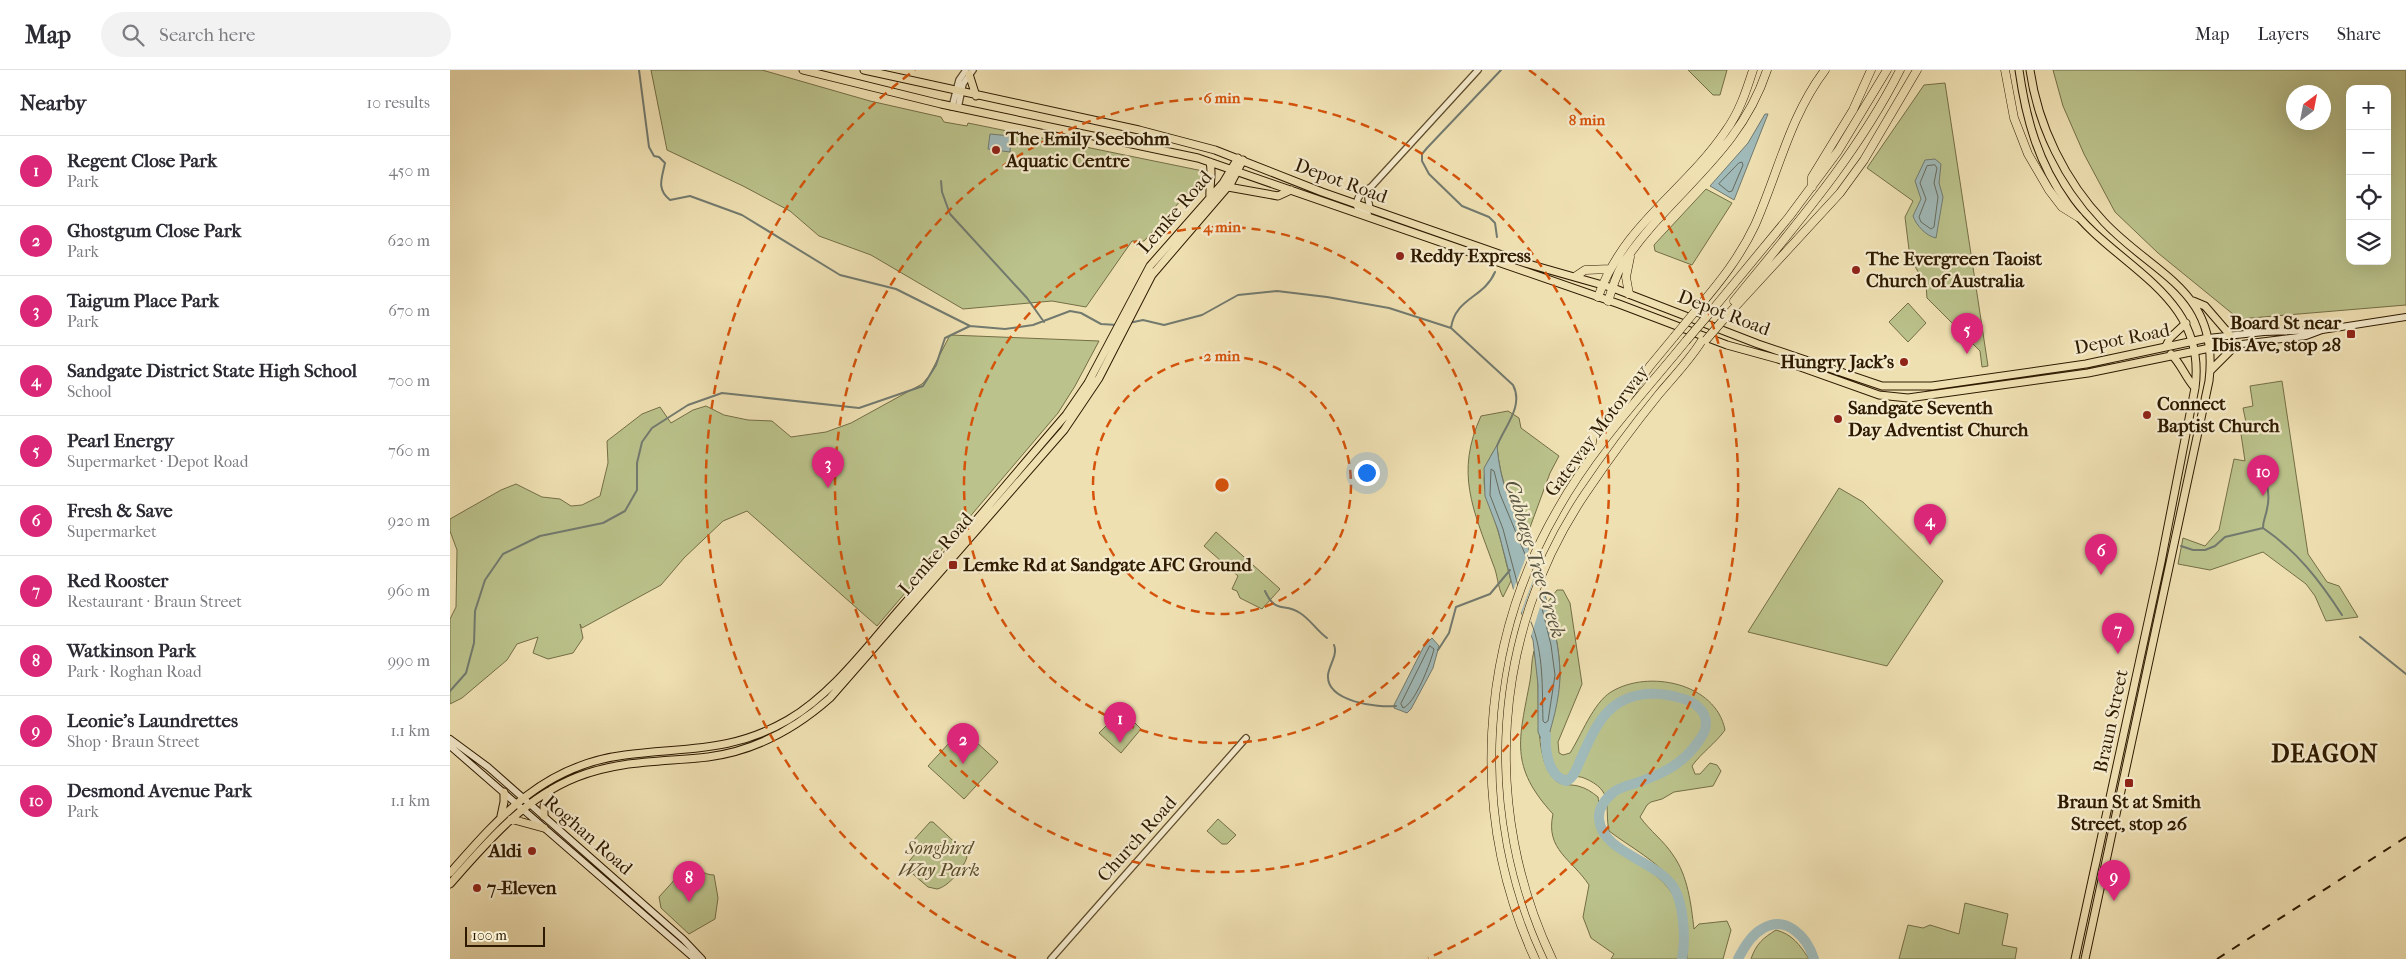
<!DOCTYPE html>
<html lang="en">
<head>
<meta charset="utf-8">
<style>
  body { margin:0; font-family:"IM FELL French Canon",serif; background:#f2f2f3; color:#2b2b33 }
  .controls { position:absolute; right:15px; top:15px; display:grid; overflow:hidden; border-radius:10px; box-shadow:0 5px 20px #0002 }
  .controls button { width:45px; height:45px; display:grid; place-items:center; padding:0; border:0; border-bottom:1px solid #e1e1e2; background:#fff; color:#2b2b33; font:25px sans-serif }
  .compass { position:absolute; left:1836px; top:15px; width:45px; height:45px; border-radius:50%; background:#fff; box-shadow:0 5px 20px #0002; rotate:32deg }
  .scale { position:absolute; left:15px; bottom:12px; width:80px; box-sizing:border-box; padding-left:5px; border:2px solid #2e1a00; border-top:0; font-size:14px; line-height:18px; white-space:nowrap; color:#2e1a00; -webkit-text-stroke:4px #f5ebcd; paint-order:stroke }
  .you { position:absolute; left:916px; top:402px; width:18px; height:18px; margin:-12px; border:4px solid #fff; border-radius:50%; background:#1a73e8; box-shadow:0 0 0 8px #1a73e833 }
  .badge { display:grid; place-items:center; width:32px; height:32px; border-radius:50%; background:#db2777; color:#fff; font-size:16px; font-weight:700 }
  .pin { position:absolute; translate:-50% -41px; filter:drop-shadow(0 1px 2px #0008) }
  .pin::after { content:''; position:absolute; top:26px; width:18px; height:15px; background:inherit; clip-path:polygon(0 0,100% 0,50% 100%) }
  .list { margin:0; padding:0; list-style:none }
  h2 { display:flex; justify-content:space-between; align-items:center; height:65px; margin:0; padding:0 20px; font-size:21px }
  h2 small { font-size:16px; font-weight:400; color:#7c7c81 }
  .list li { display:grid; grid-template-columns:32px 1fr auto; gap:15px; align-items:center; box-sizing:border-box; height:70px; padding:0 20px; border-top:1px solid #e1e1e2 }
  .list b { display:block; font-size:19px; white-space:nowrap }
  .list p { margin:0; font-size:16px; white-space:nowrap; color:#7c7c81 }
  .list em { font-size:16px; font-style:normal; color:#7c7c81 }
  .icon { flex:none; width:28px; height:28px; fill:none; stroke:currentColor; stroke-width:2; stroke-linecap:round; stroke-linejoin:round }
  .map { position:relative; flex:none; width:1956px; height:889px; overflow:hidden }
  header { display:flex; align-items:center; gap:30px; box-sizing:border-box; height:70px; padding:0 25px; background:#fff; border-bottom:1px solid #e1e1e2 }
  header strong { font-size:24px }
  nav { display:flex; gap:28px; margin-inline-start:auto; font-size:18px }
  .search { width:350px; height:45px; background:#f2f2f3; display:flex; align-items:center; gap:12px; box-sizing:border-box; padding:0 18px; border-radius:28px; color:#7c7c81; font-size:19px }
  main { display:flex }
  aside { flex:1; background:#fff }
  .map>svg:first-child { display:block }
  .green { fill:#bbc28b; stroke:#746e46; fill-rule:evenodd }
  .water { fill:#a0bab9; stroke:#727a6f }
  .pier { fill:#efe0b2 }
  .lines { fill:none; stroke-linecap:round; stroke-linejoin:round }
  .shore { stroke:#676a5c; stroke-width:1 }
  .stream { stroke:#727a6f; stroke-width:2 }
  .river { stroke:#a0bab9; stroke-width:10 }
  .tertiary-casing { stroke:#5e4c2c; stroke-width:8 }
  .secondary-casing { stroke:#2e1a00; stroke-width:8 }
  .primary-casing { stroke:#2e1a00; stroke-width:9 }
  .trunk-casing { stroke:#2e1a00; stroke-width:9 }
  .motorway-casing { stroke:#2e1a00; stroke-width:9 }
  .tertiary { stroke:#f5ebcd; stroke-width:5.5 }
  .secondary { stroke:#f5ebcd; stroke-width:6 }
  .primary { stroke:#efe0b2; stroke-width:7 }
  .trunk { stroke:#efe0b2; stroke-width:7 }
  .motorway { stroke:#efe0b2; stroke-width:8 }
  .rail { stroke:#2e1a00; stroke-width:2; stroke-dasharray:9 9; stroke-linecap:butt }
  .motorway-bridge-casing { stroke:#2e1a00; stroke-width:9; stroke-linecap:butt }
  .motorway-bridge { stroke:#efe0b2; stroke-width:8 }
  .ring { fill:none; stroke:#d5530b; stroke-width:2.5; stroke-dasharray:9 6 }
  .poi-dot { fill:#8f2418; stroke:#f5ebcd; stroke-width:2 }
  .labels { text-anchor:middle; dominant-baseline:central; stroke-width:4.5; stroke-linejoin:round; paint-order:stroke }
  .poi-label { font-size:19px; font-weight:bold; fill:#2e1a00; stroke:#f5ebcd; text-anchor:start }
  .street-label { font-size:19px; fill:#2e1a00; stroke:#f5ebcd }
  .park-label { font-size:19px; font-style:italic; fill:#584c2a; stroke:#f5ebcd }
  .water-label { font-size:20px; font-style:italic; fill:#565241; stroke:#f5ebcd }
  .district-label { font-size:24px; font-weight:bold; letter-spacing:1px; fill:#2e1a00; stroke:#f5ebcd }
  .centre { fill:#d5530b; stroke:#f5ebcd; stroke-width:2.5 }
  .ring-label { font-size:15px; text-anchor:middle; font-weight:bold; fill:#d5530b; stroke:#f5ebcd; stroke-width:4.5; stroke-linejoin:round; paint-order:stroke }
</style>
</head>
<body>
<header>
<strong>Map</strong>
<div class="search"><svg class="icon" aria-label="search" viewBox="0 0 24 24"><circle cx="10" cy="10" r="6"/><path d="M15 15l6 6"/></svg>Search here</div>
<nav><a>Map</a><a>Layers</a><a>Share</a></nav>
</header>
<main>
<aside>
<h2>Nearby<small>10 results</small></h2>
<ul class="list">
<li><span class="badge">1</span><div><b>Regent Close Park</b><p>Park</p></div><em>450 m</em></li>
<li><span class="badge">2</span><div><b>Ghostgum Close Park</b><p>Park</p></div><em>620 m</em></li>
<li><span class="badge">3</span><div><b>Taigum Place Park</b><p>Park</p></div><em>670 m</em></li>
<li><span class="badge">4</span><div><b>Sandgate District State High School</b><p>School</p></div><em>700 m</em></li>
<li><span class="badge">5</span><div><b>Pearl Energy</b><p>Supermarket · Depot Road</p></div><em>760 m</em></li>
<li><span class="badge">6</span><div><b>Fresh &amp; Save</b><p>Supermarket</p></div><em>920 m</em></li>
<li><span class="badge">7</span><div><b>Red Rooster</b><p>Restaurant · Braun Street</p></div><em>960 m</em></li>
<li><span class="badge">8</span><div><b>Watkinson Park</b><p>Park · Roghan Road</p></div><em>990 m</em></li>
<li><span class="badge">9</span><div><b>Leonie's Laundrettes</b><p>Shop · Braun Street</p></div><em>1.1 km</em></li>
<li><span class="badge">10</span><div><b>Desmond Avenue Park</b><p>Park</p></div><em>1.1 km</em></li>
</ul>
</aside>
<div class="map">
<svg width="1956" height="889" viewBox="0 0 1956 889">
  <rect width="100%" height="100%" fill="#efe0b2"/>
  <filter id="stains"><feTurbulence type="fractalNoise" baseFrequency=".004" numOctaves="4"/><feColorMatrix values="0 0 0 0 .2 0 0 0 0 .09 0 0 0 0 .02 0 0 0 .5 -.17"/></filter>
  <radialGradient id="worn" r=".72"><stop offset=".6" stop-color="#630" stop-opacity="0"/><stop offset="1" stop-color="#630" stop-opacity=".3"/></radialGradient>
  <!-- green -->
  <path class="green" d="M201,0H312L420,31L491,47L494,52L517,56L518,53L753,101L755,104L694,171H682L636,237L602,231L513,239L421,185L369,166L340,141L293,116L217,80Z
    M1238,0H1277L1270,25H1263Z
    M1603,0H1956V235L1789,249L1708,183L1665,142L1634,84L1613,36ZM1900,19H1937V191H1900ZM1874,22V52H1844V22Z
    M1495,13L1538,296L1532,297L1530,281L1477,228L1476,215L1460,188L1455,147L1463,131L1417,98L1474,15Z
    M1256,119L1282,133L1242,195L1205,181L1204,175Z
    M1458,233L1476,253L1458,272L1439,252Z
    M500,265L649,271L625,316L608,343L427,556L297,441L273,451L234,488L211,515L132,558L130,554L133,568L123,583L98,589L83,583L88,567L67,574L57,590L12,628L0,634V549L6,537L7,480L0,461V449L51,420L66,414L92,427L110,429L121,436L132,435L150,426L158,393L157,371L192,344L210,337L221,353L243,340L256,336L274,345L298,350L322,351L341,367L376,362L401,353L472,314L479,306Z
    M1832,311L1858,484L1877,512L1889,516L1908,547L1876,551L1865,526L1856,514L1813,482L1760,500L1728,494L1733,468L1755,476L1769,460L1784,389L1795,391L1791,364L1798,362L1793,338L1803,336L1800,316Z
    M1058,341L1069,348L1071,358L1109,386L1100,403L1075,471C1063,436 1050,414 1047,376C1023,410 1038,426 1048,461C1053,477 1056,494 1061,511L1053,527C1047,516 1048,505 1043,494C1023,439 1005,403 1031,346Z
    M1389,418L1413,432L1493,511L1437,596L1298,562Z
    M766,462L830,519L812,539L790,528L787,521L782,519L788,506L754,476Z
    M1107,520H1113L1120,533L1132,614L1108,672L1109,683L1113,685L1120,683C1131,666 1143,633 1161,622C1198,599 1266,613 1275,660C1265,674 1252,682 1242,696L1245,704H1250L1260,693L1267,695L1271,701L1263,716L1224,722L1212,729L1201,732L1197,735L1190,747C1200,761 1214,771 1223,785C1238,806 1241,834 1244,859L1249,854L1277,851L1281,860L1273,889H1237C1237,866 1240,833 1225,814C1209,792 1180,777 1159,761C1154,736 1165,721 1134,708C1127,705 1118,708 1111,705C1085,676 1109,639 1110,605C1110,582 1104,555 1097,533Z
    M1084,581C1086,592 1088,604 1088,615C1089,640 1085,693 1106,711C1113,716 1120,714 1128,716C1136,718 1142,722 1148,727C1151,740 1141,750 1150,764C1157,775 1170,781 1180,788C1228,817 1232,830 1231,886L1229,889H1161L1164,884L1141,868L1133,847L1139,815C1122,789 1095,780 1103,744C1059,696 1069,670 1080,611C1082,601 1081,591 1084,581Z
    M671,646H678L691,659L671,683L649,663L664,648Z
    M512,659L548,692L514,729L478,696Z
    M768,749L786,765L777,774H772L757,761Z
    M480,752H483L512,779L517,787C514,798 498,817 487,819L478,817L457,799L456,795L469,779L462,772Z
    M237,796C247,797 253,805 264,805L268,828L265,849L239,864L211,838L209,827Z
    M1515,833L1558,844L1552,875L1567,878L1565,889H1449L1458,855L1473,858L1480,855L1509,864Z
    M1326,860C1342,864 1350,875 1359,889H1301C1306,874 1313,868 1326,860Z"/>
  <!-- water -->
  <path class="water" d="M1315,44H1318L1284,130L1260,116L1298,73Z
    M540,64L561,66L560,82L538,79Z
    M1485,89L1491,94L1489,113L1493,127L1486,168C1476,166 1466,155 1463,146L1471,129L1465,111L1475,90Z
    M1047,375C1050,412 1059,428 1072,462C1089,506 1109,555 1110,604C1110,629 1102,655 1095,678L1088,662V615L1083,570L1067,533L1048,460L1035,426L1034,398Z
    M982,568L989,576L983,598L961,639L957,643L944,638V635L974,576Z"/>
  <!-- pier -->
  <path class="pier" d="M1080,477L1088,497L1070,545L1062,523Z
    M1088,498L1095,521L1080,569L1071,547Z"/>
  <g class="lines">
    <!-- shore -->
    <path class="shore" d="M1289,93L1292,92L1293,95L1282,121L1279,122L1269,114Z
      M1485,95L1487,98L1484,113L1488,127L1484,157L1481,159L1471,152L1469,147L1476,129L1470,113L1477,96Z
      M1068,516L1053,459L1040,425L1041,399L1044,401L1050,424L1077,489
      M1081,552C1094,584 1092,618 1093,651L1095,653L1098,651L1105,605L1101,575L1089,526
      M980,576L984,579C981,592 965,634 953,638L951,634Z"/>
    <!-- stream -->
    <path class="stream" d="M189,0L199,77L204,86L209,87L215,93C212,108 206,119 220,130L240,126L292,145L390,205L446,219L520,256
      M491,111L492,122L500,144L577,228L594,252
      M1047,167L1045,153L1039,147L1012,136L979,104L972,91V84L977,78L1051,0
      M679,253L693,250L714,255L752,245L788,225L827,221L877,227L939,238L1001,258L1063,315C1074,336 1055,356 1047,376
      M1001,258C1005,228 1034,228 1045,202
      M1808,393C1816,405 1821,424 1817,439C1816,446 1813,450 1813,458C1847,481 1870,511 1892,545
      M1731,476L1743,480H1755L1765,476L1775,467L1813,458
      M815,521C826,545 834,532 850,543C860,549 867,561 877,568
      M1910,567L1956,604
      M884,575C888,585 879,595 878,605C876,632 928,638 946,636
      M988,580L999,563L1006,537L1040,524L1060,500
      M0,621L16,603L24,573L25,541L35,510L53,484L90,466L153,453L175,441L187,420V393L192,372L202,358L238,335L272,323L409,338L473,316L486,295L495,268L520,256L555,259L583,255L620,241L631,243L651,254L667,255"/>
    <!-- river -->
    <path class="river" d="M1096,665C1095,680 1098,707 1117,711C1124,707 1126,700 1129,693C1144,660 1155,628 1196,624C1209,623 1225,626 1237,630C1246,634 1255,641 1256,652C1256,661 1253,665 1248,672C1232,695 1212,704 1186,713C1180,715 1171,717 1165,721C1156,728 1148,737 1149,749C1152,782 1204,790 1222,815C1234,831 1236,870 1232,889
      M1288,889C1293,879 1301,865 1312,859C1336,844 1357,867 1364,889"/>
    <!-- tertiary casing -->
    <g class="tertiary-casing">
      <path id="tertiary" d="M502,37L509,10L516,0
        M508,38L513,14L523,0
        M920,139L918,128L921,117
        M918,144L907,137C905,127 913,121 921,117L1028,0
        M601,889L796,668"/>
    </g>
    <!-- secondary casing -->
    <g class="secondary-casing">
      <path id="secondary" d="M1758,268L1814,262L1869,260
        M1760,278L1856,266L1872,260L1956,247
        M0,669L38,697L233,869L252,889
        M0,676L245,889"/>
    </g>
    <!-- primary casing -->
    <g class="primary-casing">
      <path id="primary" d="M353,0L491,34L748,88L1169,234L1277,275L1328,289L1429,325L1458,328L1638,303L1760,278
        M414,0L689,60L765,80L872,122L1075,193L1163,218L1308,274L1432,316H1482L1636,294L1758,268
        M519,4L526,26
        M778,117L828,126L841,120
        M760,128C759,114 763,106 760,92
        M51,746L54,732V722
        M94,746V736L101,720
        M61,749L94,758
        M0,803C50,746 94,695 175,685C236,677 281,683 338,650C382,624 415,579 449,540C505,476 560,410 616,345L638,313L700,196L773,113L788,88
        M0,814C37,772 74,728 127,707C169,690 214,692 258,687C305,681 345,659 380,628L614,360L649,308L702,205L781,113L793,90"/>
    </g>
    <!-- trunk casing -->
    <g class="trunk-casing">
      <path id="trunk" d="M1569,0C1576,49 1588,93 1618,134C1665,198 1758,223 1745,318L1711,492L1625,889
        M1580,0C1588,56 1615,111 1654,152C1705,206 1770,220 1759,311L1635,889
        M1743,231L1755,236L1780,265
        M1716,276L1720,268L1736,253
        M1721,284C1732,295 1735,307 1745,318
        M1761,300L1787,274"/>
    </g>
    <!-- motorway casing -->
    <g class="motorway-casing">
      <path id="motorway" d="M1555,0L1564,48L1578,84L1599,120L1612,137L1628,147
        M1362,117V107L1403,40L1421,0
        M1126,206L1135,200L1160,199
        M1179,224L1176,207L1180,187
        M1148,227C1174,154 1234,122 1275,62C1289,43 1296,22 1303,0
        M1158,231C1163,218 1166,203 1174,192C1221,122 1289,85 1317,0
        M1284,231C1344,157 1407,85 1450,0
        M1247,239C1269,213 1290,187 1305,155C1328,103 1340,46 1375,0
        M1259,244L1339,147L1388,81L1437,0
        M1274,249L1390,123L1414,90L1467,0
        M1150,376L1152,364L1200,296L1224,267
        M1085,889C1019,746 1029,575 1108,439C1142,378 1192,325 1236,271
        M1102,889C1031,740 1042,562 1135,424C1158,390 1183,356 1209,324C1224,306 1242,288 1254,267"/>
    </g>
    <!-- tertiary -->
    <use href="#tertiary" class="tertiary"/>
    <!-- secondary -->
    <use href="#secondary" class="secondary"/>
    <!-- primary -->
    <use href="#primary" class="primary"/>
    <!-- trunk -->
    <use href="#trunk" class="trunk"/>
    <!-- motorway -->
    <use href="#motorway" class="motorway"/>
    <!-- rail -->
    <path class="rail" d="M1767,889L1956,767"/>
    <!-- motorway-bridge casing -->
    <g class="motorway-bridge-casing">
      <path id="motorway-bridge" d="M1224,267L1247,239
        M1256,270L1274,249
        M1236,271L1259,244"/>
    </g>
    <!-- motorway-bridge -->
    <use href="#motorway-bridge" class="motorway-bridge"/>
  </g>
  <!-- distance rings -->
  <g class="ring">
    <circle cx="772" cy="415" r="129"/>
    <circle cx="772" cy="415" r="258"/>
    <circle cx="772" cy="415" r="387"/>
    <path d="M566 888A516 516 0 0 1 465 0M1079 0A516 516 0 0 1 978 888"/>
  </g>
  <!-- markers -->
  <g class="poi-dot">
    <circle cx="546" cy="80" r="5"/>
    <circle cx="950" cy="186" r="5"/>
    <circle cx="1406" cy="200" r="5"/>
    <rect x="1896" y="259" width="10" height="10" rx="2.5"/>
    <circle cx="1454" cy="292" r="5"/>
    <circle cx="1697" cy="345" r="5"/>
    <circle cx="1388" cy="349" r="5"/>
    <rect x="498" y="490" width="10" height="10" rx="2.5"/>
    <rect x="1674" y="708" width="10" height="10" rx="2.5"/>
    <circle cx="82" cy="781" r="5"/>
    <circle cx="27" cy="818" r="5"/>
  </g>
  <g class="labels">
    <!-- poi labels -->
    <g class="poi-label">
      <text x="556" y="69">The Emily Seebohm<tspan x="556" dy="22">Aquatic Centre</tspan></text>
      <text x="960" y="186">Reddy Express</text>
      <text x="1416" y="189">The Evergreen Taoist<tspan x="1416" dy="22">Church of Australia</tspan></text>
      <text x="1891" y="253" text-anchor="end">Board St near<tspan x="1891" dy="22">Ibis Ave, stop 28</tspan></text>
      <text x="1444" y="292" text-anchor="end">Hungry Jack's</text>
      <text x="1707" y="334">Connect<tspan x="1707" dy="22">Baptist Church</tspan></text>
      <text x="1398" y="338">Sandgate Seventh<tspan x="1398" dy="22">Day Adventist Church</tspan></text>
      <text x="513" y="495">Lemke Rd at Sandgate AFC Ground</text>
      <text x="1679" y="732" text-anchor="middle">Braun St at Smith<tspan x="1679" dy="22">Street, stop 26</tspan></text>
      <text x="72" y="781" text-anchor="end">Aldi</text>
      <text x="37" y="818">7-Eleven</text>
    </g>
    <!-- street labels -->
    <g class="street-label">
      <text transform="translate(891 111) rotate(20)">Depot Road</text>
      <text transform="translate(725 142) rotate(-49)">Lemke Road</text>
      <text transform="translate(1274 243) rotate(21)">Depot Road</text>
      <text transform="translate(1672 269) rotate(-11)">Depot Road</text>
      <text transform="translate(1147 361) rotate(-53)">Gateway Motorway</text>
      <text transform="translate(486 484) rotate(-49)">Lemke Road</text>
      <text transform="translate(1661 651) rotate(-78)">Braun Street</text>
      <text transform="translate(138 765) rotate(41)">Roghan Road</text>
      <text transform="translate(687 769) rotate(-48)">Church Road</text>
    </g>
    <!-- park labels -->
    <g class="park-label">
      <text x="489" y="778">Songbird<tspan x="489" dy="22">Way Park</tspan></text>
    </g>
    <!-- water labels -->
    <g class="water-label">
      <text transform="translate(1085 489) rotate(73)">Cabbage Tree Creek</text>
    </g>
    <!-- district labels -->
    <g class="district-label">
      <text x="1875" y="684">DEAGON</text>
    </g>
  </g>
  <circle cx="772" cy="415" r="8" class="centre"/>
  <g class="ring-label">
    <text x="772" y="33">6 min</text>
    <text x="1137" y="55">8 min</text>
    <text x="772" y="162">4 min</text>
    <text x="772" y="291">2 min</text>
  </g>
  <rect width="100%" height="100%" filter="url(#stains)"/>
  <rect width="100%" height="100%" fill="url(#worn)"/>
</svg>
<div class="controls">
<button>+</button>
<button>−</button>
<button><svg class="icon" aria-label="locate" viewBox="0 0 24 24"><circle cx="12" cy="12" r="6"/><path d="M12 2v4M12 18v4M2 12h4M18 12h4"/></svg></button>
<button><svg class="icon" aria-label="layers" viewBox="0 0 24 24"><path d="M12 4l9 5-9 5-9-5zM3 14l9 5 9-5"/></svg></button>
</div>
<svg class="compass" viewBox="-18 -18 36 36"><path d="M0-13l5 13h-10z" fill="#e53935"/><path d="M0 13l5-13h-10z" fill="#7c7c81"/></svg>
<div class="scale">100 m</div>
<div class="you"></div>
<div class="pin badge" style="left:670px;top:673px">1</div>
<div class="pin badge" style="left:513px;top:694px">2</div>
<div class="pin badge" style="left:378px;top:418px">3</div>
<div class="pin badge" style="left:1480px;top:475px">4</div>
<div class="pin badge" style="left:1517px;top:284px">5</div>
<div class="pin badge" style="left:1651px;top:505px">6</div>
<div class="pin badge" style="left:1668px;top:584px">7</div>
<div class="pin badge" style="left:239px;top:832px">8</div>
<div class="pin badge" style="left:1664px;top:831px">9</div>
<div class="pin badge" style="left:1813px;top:426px">10</div>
</div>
</main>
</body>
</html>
